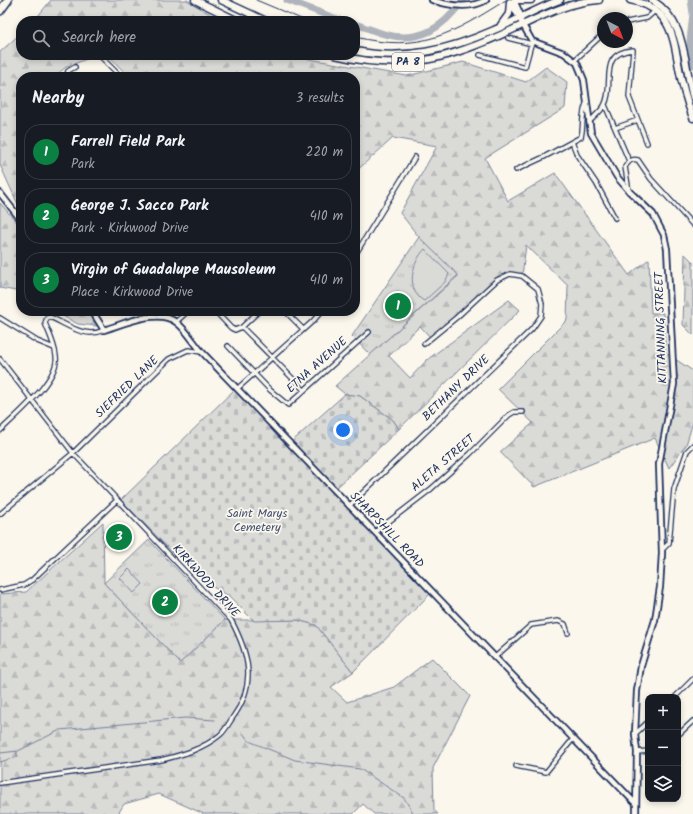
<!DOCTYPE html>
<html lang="en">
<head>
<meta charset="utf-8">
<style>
  body { margin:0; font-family:Kalam,sans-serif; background:#242831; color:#f1f3f6 }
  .controls { position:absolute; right:12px; bottom:12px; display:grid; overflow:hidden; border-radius:8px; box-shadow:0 2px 6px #0003 }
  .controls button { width:36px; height:36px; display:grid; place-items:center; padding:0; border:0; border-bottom:1px solid #363941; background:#171b24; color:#f1f3f6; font:20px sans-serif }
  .compass { position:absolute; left:597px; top:12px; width:36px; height:36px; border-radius:50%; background:#171b24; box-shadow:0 2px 6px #0003; rotate:138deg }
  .you { position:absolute; left:343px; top:430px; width:14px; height:14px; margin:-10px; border:3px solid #fff; border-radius:50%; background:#1a73e8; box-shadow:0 0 0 6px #1a73e833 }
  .badge { display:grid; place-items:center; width:26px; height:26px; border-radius:50%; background:#0b8043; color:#fff; font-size:13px; font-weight:700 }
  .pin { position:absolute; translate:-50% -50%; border:2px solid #fff; box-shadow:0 1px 4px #0006 }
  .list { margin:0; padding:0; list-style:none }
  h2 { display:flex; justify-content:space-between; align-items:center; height:52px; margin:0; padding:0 16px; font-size:17px }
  h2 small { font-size:13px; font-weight:400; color:#9ea1a6 }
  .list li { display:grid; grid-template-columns:26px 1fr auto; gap:12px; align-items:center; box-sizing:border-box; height:56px; margin:0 8px 8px; padding:0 8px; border:1px solid #363941; border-radius:16px }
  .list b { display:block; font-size:15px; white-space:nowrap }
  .list p { margin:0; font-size:13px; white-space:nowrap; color:#9ea1a6 }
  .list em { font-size:13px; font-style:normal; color:#9ea1a6 }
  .icon { flex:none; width:22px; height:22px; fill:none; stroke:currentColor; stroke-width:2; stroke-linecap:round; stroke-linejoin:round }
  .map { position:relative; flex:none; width:693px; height:814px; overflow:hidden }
  .search { position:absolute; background:#171b24; box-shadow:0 2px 6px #0003; left:16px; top:16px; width:344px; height:44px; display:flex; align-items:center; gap:10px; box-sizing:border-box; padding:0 14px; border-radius:16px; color:#9ea1a6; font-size:15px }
  .panel { position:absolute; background:#171b24; box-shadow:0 2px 6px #0003; left:16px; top:72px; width:344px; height:244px; border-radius:16px }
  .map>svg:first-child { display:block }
  .forest { fill:url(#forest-firs); stroke:#7a849a }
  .cemetery { fill:url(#cemetery-stones); stroke:#7a849a }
  .park { fill:url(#park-tufts); stroke:#7a849a }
  .pitch { fill:#dadad7; stroke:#7a849a }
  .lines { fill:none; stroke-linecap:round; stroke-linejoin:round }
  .stream { stroke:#747e96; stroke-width:1 }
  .river { stroke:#afb3bb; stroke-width:7 }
  .minor-casing { stroke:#1b2f5e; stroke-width:6 }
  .tertiary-casing { stroke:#1b2f5e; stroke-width:8 }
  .trunk-casing { stroke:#1b2f5e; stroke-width:9 }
  .motorway-casing { stroke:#1b2f5e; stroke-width:10 }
  .minor { stroke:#fbf7ec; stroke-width:3.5 }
  .tertiary { stroke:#fbf7ec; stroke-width:4.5 }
  .trunk { stroke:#fbf7ec; stroke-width:6 }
  .motorway { stroke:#fbf7ec; stroke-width:7 }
  .rail { stroke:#1b2f5e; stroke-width:1 }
  .labels { text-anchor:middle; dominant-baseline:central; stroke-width:3.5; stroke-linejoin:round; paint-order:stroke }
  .shield { fill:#fbf7ec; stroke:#5e6b89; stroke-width:1 }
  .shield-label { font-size:11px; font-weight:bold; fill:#1b2f5e }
  .street-label { font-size:12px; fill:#1b2f5e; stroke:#fbf7ec }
  .park-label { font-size:12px; fill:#415176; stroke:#fbf7ec }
</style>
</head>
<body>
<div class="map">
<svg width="693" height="814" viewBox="0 0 693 814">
  <defs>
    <pattern id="forest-firs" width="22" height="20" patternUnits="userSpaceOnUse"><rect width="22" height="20" fill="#dadad7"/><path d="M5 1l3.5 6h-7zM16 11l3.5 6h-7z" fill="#babbbb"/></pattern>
    <pattern id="cemetery-stones" width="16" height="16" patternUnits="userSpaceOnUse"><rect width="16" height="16" fill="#dadad7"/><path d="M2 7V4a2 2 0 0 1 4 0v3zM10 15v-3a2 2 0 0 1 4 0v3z" fill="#babbbb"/></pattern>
    <pattern id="park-tufts" width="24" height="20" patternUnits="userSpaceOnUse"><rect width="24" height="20" fill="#dadad7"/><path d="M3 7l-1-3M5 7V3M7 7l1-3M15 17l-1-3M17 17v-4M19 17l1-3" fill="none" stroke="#babbbb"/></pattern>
  </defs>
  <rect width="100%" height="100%" fill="#fbf7ec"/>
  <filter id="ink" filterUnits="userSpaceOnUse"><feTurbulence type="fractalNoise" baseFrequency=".025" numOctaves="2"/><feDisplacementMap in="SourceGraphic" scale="8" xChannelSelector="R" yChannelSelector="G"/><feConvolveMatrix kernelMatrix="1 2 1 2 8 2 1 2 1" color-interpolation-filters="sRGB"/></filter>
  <g filter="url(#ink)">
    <!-- forest -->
    <path class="forest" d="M51,0H187L221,21H34Z
      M21,33V55H97L66,67L54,77H21V211L0,165V52Z
      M108,55H298L304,58L407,76L463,62L526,82L546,67L567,82L565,108L485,158L508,201L555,173L629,275L649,259L651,313H663L666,353L693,371V422L686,445L669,468L655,438L534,487L500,452L533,423L498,389L567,320L568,286L526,245L522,276L510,274L497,280L431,338L420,326L389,356L410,378L428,359L509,300L520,310L399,429L393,420L360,396L345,394L335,386L458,276L419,237L400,213L437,146L393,138L355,172V77H157L147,70L137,77H129Z
      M0,203L21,227V292L0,288Z
      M685,254L693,262V335L683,325Z
      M53,311H87L97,326L78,324Z
      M103,522L104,583L180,663L225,620H297L316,625L353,672L331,687L347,702L394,687L432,658L470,696L433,768L434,810L438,814H374L363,804L353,814H204L159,794L124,804L118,814H0V594L26,592Z"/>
    <!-- cemetery -->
    <path class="cemetery" d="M235,389L288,445L345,394L360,396L393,420L399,429L332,492L430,594L353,672L316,625L297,620L254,621L229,596L213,587L181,556H176L121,500Z"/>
    <!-- park -->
    <path class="park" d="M419,237L458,275L370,355L352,336Z
      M149,540L225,620L180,663L104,583Z"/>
    <!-- pitch -->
    <path class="pitch" d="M425,249L449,274L445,282L424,301C405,290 412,262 425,249Z
      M398,291L409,311L400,316L389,297Z
      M129,569L143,584L134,593L120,578Z"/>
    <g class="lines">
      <!-- stream -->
      <path class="stream" d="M242,732L249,741L295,760L360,769L404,798L414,814
        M0,753L18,751L60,730L185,718L215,720
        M0,762L17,757V752"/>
      <!-- river -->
      <path class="river" d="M287,0L342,21
        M691,0L693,13L690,41L693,65
        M355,24C365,27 374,31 384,34C420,44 443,28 463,0"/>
      <!-- minor casing -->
      <g class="minor-casing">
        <path id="minor" d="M627,22L647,18L655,11
          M508,38L532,44
          M99,55L121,77
          M480,55L525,67L532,41
          M575,60L603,34
          M66,77L68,71L75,67
          M605,105L629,161
          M589,122C594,117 600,112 604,106C616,86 596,53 633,50L629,97L647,143
          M615,128L638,120
          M572,142L577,155L596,183L615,218
          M516,170L544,157L581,137C584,125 581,116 586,104
          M629,191L625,167C628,162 631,158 638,160L651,179L693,225
          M355,255L415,157
          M149,311L155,317
          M215,311L231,328L235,330L242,327L259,311
          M285,311L303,329
          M0,318L37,341L54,348
          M176,322L188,311
          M242,327L304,390
          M228,346L270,390L288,405L369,332
          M0,359L73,453L231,620C249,654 257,684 233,717C229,723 225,731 220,735C203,749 182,755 161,760L0,783
          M238,388L313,321L322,311
          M0,431C16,415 60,379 56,356C55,345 49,333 45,323L47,318L50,317C68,325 85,339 104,330
          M349,506L532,329L541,316L542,304L538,289L522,276L510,274L497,280L457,317L424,344
          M0,514L73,453L169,359L188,350L202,352
          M375,532L431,489L470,454L509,415L514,412H523
          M662,550L669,543L674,489L687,451L693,445
          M0,590L24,585L32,580L117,500
          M494,658L531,625L558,621L565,624L568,633
          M675,697L693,679
          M635,734L648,722
          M678,735L693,721
          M637,752L648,751
          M516,766L546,772L573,739"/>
      </g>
      <!-- tertiary casing -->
      <g class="tertiary-casing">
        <path id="tertiary" d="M432,0C449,6 471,9 486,0
          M514,0L522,18
          M510,2L532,41L564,53L577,63L584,80L591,133L617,177L629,191L653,214L664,235L667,249L674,384L659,464L662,553L660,587L655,620L641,666L637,691L635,734L637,752L636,814
          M0,193L21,220
          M92,311L104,330C123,324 158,308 176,322C186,329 194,343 202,352L636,804"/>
      </g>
      <!-- trunk casing -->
      <g class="trunk-casing">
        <path id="trunk" d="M195,0L238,21
          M221,0L266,21
          M515,0H531
          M630,0C670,8 673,34 679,68C682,85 687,102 693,118
          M652,0C687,22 683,61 693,97
          M501,25L509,14L510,2
          M355,51C404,61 449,50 494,30C516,21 537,8 560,0
          M335,55C406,72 450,59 514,29C542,16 568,2 599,0"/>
      </g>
      <!-- motorway casing -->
      <g class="motorway-casing">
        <path id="motorway" d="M0,11L8,0"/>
      </g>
      <!-- minor -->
      <use href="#minor" class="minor"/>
      <!-- tertiary -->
      <use href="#tertiary" class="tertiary"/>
      <!-- trunk -->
      <use href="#trunk" class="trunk"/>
      <!-- motorway -->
      <use href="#motorway" class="motorway"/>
      <!-- rail -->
      <path class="rail" d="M256,0L306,21
        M355,37C421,53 452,34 506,0"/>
    </g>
  </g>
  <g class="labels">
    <!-- shield labels -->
    <rect class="shield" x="392" y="53" width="32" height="18" rx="3"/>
    <g class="shield-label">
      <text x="408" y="62">PA 8</text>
    </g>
    <!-- street labels -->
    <g class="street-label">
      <text transform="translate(661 328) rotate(-92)">KITTANNING STREET</text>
      <text transform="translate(317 365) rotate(-42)">ETNA AVENUE</text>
      <text transform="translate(127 387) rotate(-44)">SIEFRIED LANE</text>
      <text transform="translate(456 388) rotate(-44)">BETHANY DRIVE</text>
      <text transform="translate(443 463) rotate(-41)">ALETA STREET</text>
      <text transform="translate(387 530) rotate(46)">SHARPSHILL ROAD</text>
      <text transform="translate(206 581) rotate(48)">KIRKWOOD DRIVE</text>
    </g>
    <!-- park labels -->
    <g class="park-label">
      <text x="257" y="513">Saint Marys<tspan x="257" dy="14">Cemetery</tspan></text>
    </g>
  </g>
</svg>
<div class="controls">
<button>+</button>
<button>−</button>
<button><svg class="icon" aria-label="layers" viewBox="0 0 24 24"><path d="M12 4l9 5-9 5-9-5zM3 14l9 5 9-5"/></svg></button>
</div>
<svg class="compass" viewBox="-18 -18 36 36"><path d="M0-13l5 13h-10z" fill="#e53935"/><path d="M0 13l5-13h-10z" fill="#9ea1a6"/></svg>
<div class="you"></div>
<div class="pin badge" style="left:398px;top:306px">1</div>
<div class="pin badge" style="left:165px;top:602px">2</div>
<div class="pin badge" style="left:119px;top:537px">3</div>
<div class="search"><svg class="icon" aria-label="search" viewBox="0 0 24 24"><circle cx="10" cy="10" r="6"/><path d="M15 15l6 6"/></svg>Search here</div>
<section class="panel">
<h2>Nearby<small>3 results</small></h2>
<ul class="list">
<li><span class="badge">1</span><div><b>Farrell Field Park</b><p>Park</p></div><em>220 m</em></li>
<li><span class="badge">2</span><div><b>George J. Sacco Park</b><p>Park · Kirkwood Drive</p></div><em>410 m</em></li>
<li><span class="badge">3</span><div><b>Virgin of Guadalupe Mausoleum</b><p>Place · Kirkwood Drive</p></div><em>410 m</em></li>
</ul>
</section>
</div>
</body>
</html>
